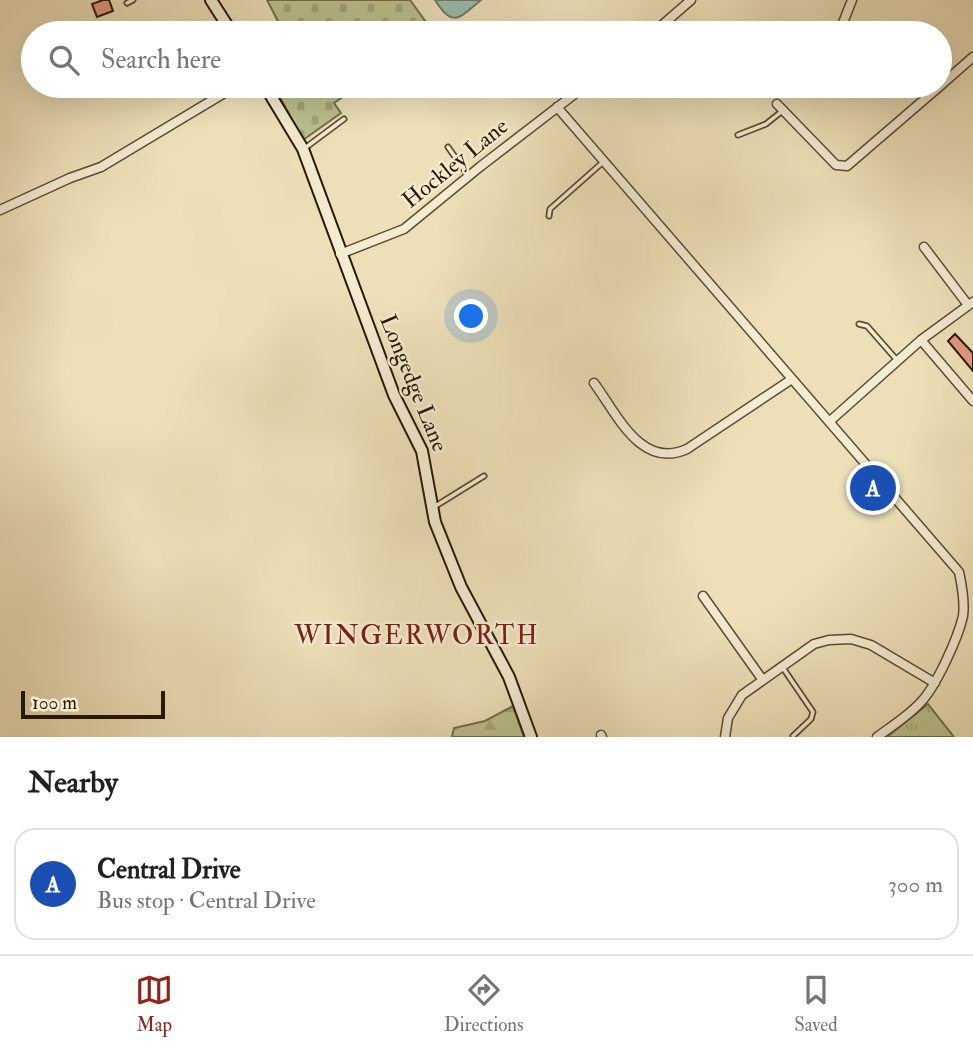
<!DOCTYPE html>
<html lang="en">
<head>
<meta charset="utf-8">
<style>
  body { margin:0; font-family:"IM FELL Double Pica",serif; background:#f2f2f2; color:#202124 }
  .scale { position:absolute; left:21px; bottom:18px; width:144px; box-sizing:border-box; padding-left:7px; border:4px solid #2b1a02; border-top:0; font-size:19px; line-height:24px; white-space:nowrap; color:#2b1a02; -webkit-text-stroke:5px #f3ebd2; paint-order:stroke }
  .you { position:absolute; left:472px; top:317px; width:24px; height:24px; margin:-18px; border:5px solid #fff; border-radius:50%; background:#1a73e8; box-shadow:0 0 0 10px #1a73e833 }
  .badge { display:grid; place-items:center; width:46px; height:46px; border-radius:50%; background:#8f2418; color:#fff; font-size:23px; font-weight:700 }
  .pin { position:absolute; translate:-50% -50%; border:4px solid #fff; box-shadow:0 2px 7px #0006 }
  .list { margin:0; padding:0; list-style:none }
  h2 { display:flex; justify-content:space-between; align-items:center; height:91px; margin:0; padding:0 28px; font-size:30px }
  h2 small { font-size:23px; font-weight:400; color:#757577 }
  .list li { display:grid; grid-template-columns:46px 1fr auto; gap:21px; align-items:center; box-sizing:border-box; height:112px; margin:0 14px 14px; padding:0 14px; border:2px solid #e0e0e0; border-radius:21px }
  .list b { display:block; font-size:26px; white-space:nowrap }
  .list p { margin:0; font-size:23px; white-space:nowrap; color:#757577 }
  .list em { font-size:23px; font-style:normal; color:#757577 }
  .icon { flex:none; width:38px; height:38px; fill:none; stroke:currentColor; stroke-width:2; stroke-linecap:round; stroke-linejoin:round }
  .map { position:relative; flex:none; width:973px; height:737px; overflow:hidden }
  .search { position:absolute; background:#fff; box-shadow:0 7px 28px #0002; left:21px; right:21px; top:21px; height:77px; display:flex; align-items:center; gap:18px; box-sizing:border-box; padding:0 24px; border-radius:38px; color:#757577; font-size:26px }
  .sheet { height:217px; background:#fff }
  nav { display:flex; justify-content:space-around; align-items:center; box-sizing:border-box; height:98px; border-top:2px solid #e0e0e0; background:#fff; font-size:19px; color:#757577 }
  nav a { display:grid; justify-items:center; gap:4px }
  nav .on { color:#8f2418 }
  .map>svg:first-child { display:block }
  .forest { fill:url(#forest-firs); stroke:#746e48; stroke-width:2 }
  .cemetery { fill:url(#cemetery-stones); stroke:#746e48; stroke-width:2 }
  .park { fill:url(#park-tufts); stroke:#746e48; stroke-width:2 }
  .water { fill:#99bdaf; stroke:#6d7c6a; stroke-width:2 }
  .building { fill:#e39985; stroke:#2b1a02; stroke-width:2 }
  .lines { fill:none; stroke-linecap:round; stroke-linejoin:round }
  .lane-casing { stroke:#5c4c30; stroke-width:7 }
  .street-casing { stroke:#5c4c30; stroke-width:11 }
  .secondary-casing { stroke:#2b1a02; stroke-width:14 }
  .lane { stroke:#f3ebd2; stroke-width:3.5 }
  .street { stroke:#f3ebd2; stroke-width:8 }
  .secondary { stroke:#f3ebd2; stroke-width:10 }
  .labels { text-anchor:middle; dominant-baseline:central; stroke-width:5; stroke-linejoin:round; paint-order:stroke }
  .street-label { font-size:23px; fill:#2b1a02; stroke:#f3ebd2 }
  .quarter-label { font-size:26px; letter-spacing:2px; fill:#7a1f14; stroke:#f3ebd2 }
</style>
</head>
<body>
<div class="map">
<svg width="973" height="737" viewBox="0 0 973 737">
  <defs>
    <pattern id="forest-firs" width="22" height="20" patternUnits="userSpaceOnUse" patternTransform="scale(1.75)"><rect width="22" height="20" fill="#bcc18d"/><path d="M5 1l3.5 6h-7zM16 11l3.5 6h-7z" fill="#a2a578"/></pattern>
    <pattern id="cemetery-stones" width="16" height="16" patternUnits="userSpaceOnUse" patternTransform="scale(1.75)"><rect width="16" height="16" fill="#bcc18d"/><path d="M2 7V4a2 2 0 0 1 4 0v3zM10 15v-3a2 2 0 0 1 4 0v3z" fill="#a2a578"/></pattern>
    <pattern id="park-tufts" width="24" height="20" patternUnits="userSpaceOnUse" patternTransform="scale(1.75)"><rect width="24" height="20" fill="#bcc18d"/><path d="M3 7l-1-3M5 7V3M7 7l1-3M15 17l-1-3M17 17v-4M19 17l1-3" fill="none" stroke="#a2a578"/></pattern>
  </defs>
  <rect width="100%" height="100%" fill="#ede0b9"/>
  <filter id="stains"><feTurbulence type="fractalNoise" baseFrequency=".00286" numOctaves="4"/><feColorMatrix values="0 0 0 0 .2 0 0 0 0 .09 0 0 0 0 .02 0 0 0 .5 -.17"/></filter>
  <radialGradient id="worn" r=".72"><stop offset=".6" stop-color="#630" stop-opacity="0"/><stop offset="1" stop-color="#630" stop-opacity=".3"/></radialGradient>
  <!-- forest -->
  <path class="forest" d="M513,706L524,737H452L454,728L485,721Z"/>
  <!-- cemetery -->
  <path class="cemetery" d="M267,0H410L434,33H284Z
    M274,86H359L334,103L341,113L303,140Z"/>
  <!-- park -->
  <path class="park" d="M928,704L954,737H887Z"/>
  <!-- water -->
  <path class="water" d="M435,0H481C459,18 453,29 435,0Z"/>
  <!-- building -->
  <path class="building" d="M103,0H109L113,11L97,17L92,4Z
    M955,334L973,353V371L948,341Z"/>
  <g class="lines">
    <!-- lane casing -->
    <g class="lane-casing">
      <path id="lane" d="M127,3L133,0
        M738,135L766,124L781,112
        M448,147L467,174
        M305,148L344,119
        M549,216L550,209L602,163
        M859,324L867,326L896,359
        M434,507L484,476
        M783,668L813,712L811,719L793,736"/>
    </g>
    <!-- street casing -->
    <g class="street-casing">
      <path id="street" d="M653,33L691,0
        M839,33L852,0
        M940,86L973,57
        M777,104L836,165L847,166L940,86
        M557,107L959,572C962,586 965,602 963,616C958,638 936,687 920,703C908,716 892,726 877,737
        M0,210L70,178L101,167L236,86
        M924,247L968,305
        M340,254L404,229L481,166L585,86
        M921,340L973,401
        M594,383C617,414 641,470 687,449L792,379
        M830,421L921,340L973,302
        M703,596L762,679
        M601,735L602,737
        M725,737L728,718L742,695L814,644L829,640L851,639L871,645L935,683"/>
    </g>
    <!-- secondary casing -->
    <g class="secondary-casing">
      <path id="secondary" d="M211,0L232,33
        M265,86L303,149L394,395L422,451L435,522L461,587L509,677L531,737"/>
    </g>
    <!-- lane -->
    <use href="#lane" class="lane"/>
    <!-- street -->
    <use href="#street" class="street"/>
    <!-- secondary -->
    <use href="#secondary" class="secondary"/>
  </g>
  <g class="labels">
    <!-- street labels -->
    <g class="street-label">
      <text transform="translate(455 163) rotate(-39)">Hockley Lane</text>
      <text transform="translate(414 383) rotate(68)">Longedge Lane</text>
    </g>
    <!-- quarter labels -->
    <g class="quarter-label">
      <text x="417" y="636">WINGERWORTH</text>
    </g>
  </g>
  <rect width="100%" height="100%" filter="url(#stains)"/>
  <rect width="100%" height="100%" fill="url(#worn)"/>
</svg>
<div class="scale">100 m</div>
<div class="you"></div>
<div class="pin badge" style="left:873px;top:488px;background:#1a4fb4">A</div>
<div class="search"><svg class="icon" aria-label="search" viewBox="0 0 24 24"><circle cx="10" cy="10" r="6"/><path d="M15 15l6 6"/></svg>Search here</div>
</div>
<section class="sheet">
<h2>Nearby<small></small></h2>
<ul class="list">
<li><span class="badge" style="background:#1a4fb4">A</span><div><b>Central Drive</b><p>Bus stop · Central Drive</p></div><em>300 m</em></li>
</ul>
</section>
<nav>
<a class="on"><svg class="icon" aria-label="map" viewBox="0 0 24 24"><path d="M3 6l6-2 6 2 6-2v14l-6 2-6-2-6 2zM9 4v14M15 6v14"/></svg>Map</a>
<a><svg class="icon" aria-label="directions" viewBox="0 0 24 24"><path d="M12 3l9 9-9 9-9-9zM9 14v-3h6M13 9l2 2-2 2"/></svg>Directions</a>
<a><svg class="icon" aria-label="saved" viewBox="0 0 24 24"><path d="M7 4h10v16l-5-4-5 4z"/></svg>Saved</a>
</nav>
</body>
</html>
